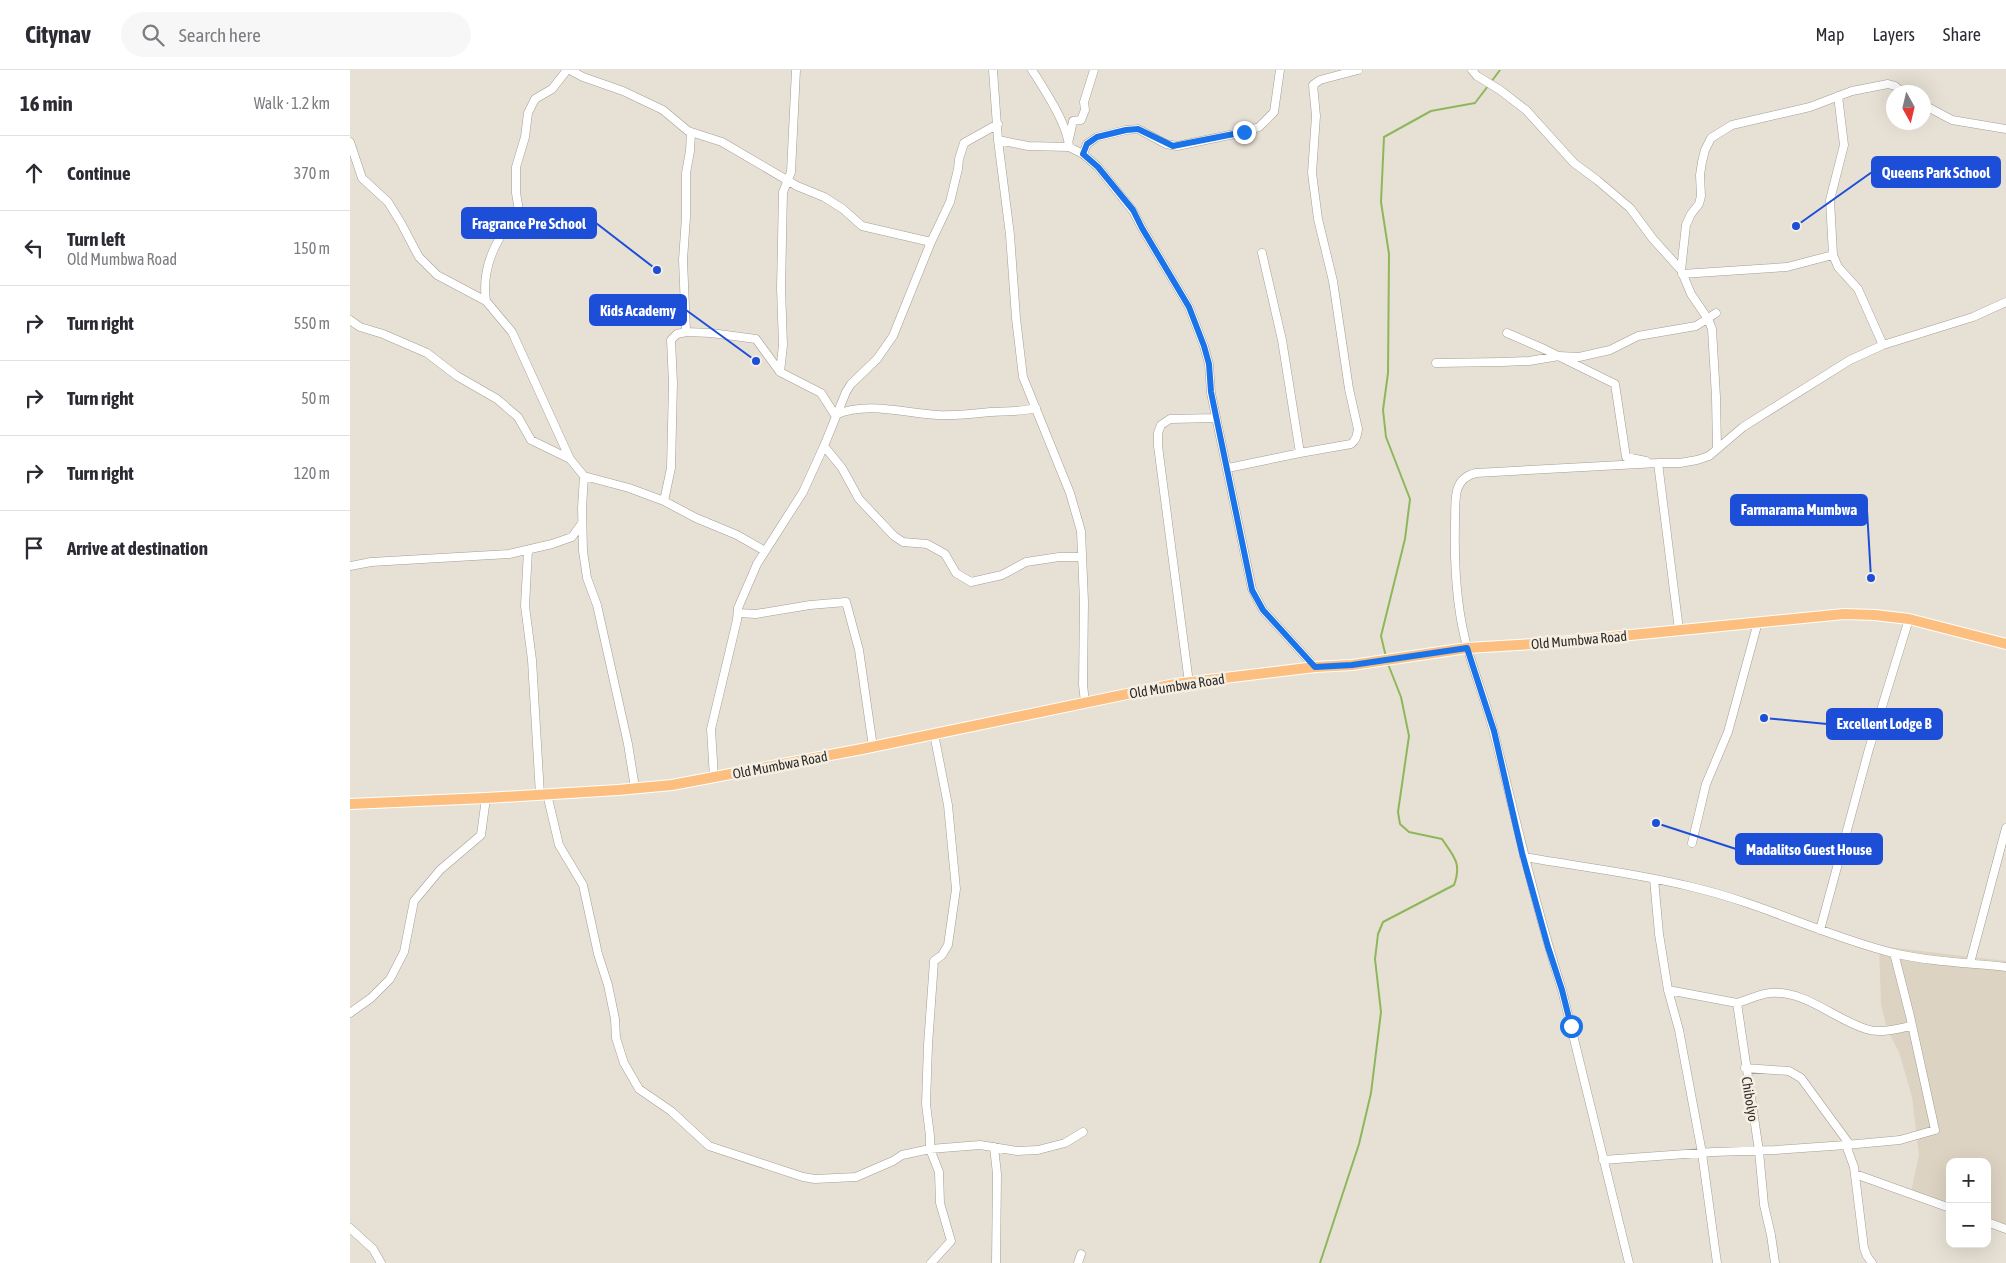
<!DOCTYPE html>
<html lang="en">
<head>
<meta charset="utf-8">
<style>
  body { margin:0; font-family:"Asap Condensed",sans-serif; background:#f7f7f7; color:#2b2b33 }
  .controls { position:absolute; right:15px; bottom:15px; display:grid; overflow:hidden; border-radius:10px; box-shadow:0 5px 20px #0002 }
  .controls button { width:45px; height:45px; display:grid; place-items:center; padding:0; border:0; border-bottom:1px solid #e1e1e2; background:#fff; color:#2b2b33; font:25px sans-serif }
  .compass { position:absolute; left:1536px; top:15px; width:45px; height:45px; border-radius:50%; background:#fff; box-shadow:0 5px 20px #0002; rotate:172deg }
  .stop { position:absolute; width:15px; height:15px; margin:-11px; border:4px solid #1a73e8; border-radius:50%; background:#fff }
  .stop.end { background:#1a73e8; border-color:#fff; box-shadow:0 1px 5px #0008 }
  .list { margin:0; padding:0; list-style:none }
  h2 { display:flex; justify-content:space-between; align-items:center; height:65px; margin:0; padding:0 20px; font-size:21px }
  h2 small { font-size:16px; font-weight:400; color:#7c7c81 }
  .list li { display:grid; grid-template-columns:32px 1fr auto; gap:15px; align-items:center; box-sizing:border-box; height:75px; padding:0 20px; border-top:1px solid #e1e1e2 }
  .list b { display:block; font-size:19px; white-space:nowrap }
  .list p { margin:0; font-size:16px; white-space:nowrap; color:#7c7c81 }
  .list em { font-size:16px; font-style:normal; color:#7c7c81 }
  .icon { flex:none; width:28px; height:28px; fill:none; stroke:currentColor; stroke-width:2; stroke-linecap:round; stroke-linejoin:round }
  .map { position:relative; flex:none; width:1656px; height:1193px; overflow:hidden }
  header { display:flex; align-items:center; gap:30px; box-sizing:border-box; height:70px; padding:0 25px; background:#fff; border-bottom:1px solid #e1e1e2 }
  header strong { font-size:24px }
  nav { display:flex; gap:28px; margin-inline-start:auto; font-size:18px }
  .search { width:350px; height:45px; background:#f7f7f7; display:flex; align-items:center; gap:12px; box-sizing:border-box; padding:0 18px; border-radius:28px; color:#7c7c81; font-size:19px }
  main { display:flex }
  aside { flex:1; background:#fff }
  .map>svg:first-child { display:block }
  .built { fill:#ddd3c2 }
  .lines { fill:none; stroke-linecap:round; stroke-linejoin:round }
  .stream { stroke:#8eb75b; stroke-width:2 }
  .minor-casing { stroke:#a49e93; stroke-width:9 }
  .major-casing { stroke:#fff; stroke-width:12 }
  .minor { stroke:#fff; stroke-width:8 }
  .major { stroke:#fdbf7f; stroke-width:10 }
  .route { stroke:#1a73e8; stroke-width:6 }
  .labels { text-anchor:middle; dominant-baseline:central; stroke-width:5; stroke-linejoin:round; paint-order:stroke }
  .street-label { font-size:14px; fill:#312e2a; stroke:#f5eee3 }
  .leader { fill:none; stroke:#1d4ed8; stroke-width:2 }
  .callout-dot { fill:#1d4ed8; stroke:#f5eee3; stroke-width:2 }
  .callout { fill:#1d4ed8; stroke:#1d4ed8; stroke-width:2 }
  .callout-label { font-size:15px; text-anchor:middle; font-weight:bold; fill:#fff }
</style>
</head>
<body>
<header>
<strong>Citynav</strong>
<div class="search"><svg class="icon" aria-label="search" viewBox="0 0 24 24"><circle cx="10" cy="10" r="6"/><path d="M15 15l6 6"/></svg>Search here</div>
<nav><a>Map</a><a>Layers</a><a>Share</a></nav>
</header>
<main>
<aside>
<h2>16 min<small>Walk · 1.2 km</small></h2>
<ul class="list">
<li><svg class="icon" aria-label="ahead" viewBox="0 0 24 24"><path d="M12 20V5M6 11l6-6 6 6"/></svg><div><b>Continue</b></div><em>370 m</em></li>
<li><svg class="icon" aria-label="left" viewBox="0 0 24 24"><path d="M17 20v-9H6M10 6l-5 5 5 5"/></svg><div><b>Turn left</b><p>Old Mumbwa Road</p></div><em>150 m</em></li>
<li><svg class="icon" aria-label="right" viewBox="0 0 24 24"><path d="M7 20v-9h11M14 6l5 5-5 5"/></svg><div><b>Turn right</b></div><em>550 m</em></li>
<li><svg class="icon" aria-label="right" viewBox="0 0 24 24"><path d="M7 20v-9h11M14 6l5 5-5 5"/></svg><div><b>Turn right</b></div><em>50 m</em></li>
<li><svg class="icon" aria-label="right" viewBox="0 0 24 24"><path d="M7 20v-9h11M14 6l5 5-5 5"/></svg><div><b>Turn right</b></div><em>120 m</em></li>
<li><svg class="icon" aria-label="arrive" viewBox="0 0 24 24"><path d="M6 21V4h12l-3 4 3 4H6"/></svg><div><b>Arrive at destination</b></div></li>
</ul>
</aside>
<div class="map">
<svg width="1656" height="1193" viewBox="0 0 1656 1193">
  <rect width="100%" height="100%" fill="#e7e1d5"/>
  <!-- built -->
  <path class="built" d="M1529,876L1656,891V1162L1637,1154V1092H1600V1138L1561,1122L1569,1085L1562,1027L1549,982L1537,959L1531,935Z"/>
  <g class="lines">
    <!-- stream -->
    <path class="stream" d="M1141,12L1150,0
      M1036,587L1031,566L1055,469L1060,429L1036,367L1033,340L1038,303L1039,184L1031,132L1034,67L1081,41L1125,33L1138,16
      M970,1193L1009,1074L1021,1023L1031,942L1025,889L1028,864L1033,852L1104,815C1112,793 1104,787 1092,769L1059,762L1050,754L1048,742L1059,666L1051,627L1038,594"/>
    <!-- minor casing -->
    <g class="minor-casing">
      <path id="minor" d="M217,0L202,19L185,29L178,43L175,67L166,97V123L169,141C147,167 131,196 136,231L162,262L220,389L234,406L279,418L314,431L346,448L387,465L415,481
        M220,0L233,7L273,21L313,40L338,61L372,72L447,116L474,127L493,139L512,156L581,172
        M643,0L648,70L660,165L666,248L673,307L720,423L731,461L734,532L733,615L735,632
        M682,0C694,19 718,55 719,77
        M1122,0L1127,6L1150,20L1176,40L1224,93L1247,110L1280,138L1303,169L1331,200
        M1488,26L1494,75L1480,130L1483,185L1488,197L1508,219L1533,275
        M1574,35L1602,50L1656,59
        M341,62L340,81L336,103V147L333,190L336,262L361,263L406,269L430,302L471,323L485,345C518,331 553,343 587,345C605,346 622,344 640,342C656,341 670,342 686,338
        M719,69L723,51L731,50L735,40L734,32L744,0
        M648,70L678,76L719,77L733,84L748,97L783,141L792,158L839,237L854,276L859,294L861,323L902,519L913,540L965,597
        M0,72L12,108L38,132L51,153L69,187L87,205L136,231
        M733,84L737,74L747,67L776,60L788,59L816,74L827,76L894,62L909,57L924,42L930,0
        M912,183L932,270L950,383
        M1332,204L1437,197L1483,185
        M0,250L10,257L33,264L77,283L107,306L147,329L168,347L181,370L220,389
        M1157,263L1194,279L1265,314L1276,387L1296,391
        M1086,293L1152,292L1179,291L1209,286L1229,287L1260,280L1288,266L1346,256L1366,243
        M430,302L433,275L431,218L433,122L441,102L446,0
        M474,376L492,398L509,429L544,466L553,472L577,474L595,484L606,503L621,512L652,505L676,492L709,487H732
        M1367,378L1366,327L1362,259L1358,249L1341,224L1331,200L1336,155L1341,144L1349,134L1351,126L1350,105L1352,92L1355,80L1361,68L1382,55L1460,37L1502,21L1538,14L1545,16L1552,22
        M878,398L950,383L1001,374C1006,370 1007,366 1008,359L999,319L983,211L968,149L962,103L966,46L963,15L970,10L1008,0
        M234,406L232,438L233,481L237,508L247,535L278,674L285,718
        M314,431L321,398L323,313L321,270L327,264L336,262
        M178,480L175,536L182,590L190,725
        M0,496L21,492L159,484L202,474L222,467L232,453
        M388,543L406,544L460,535L496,532L509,580L523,677
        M1329,560L1308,393H1330L1347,390L1359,386L1393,357L1500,290L1533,275L1623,247L1656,232
        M839,613L808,376V363L811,355L820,349L866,348
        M364,708L361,659L387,550L388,538L407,494L453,422L474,376L496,322L501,314L527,289L543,266L581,172L600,132L608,99L609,89L614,73L648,54
        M197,724L209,775L233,815L248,884L258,915L265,949L266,968L274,993L289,1019L321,1041L359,1076L453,1107L465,1109L506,1107L543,1091L552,1085L580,1079L630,1075L667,1081L688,1080L715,1073L733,1062
        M1342,773L1356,714L1378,662L1408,552
        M1174,787C1230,797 1287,803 1342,817C1411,833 1475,866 1543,883C1580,892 1619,893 1656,897
        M1304,809L1309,864L1318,920L1329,960L1352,1083L1367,1193
        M1470,860L1519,679L1559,549
        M1620,893L1656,758
        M1318,920L1387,933L1409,1081L1414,1135L1421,1165L1425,1193
        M1387,933C1398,930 1409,924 1420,923C1455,920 1484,949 1516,959C1530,964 1547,959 1561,956
        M0,943L21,928L40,909L54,882L64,831L90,800L131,765L136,728
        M1395,998L1439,1001L1451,1008L1500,1075
        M1496,1075L1504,1097L1514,1178L1517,1186L1522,1193
        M644,1077L647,1104L646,1193
        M1253,1090L1363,1082L1425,1080L1496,1075L1550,1070L1585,1060L1560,946L1544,883
        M1505,1104L1600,1138
        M1637,1152L1656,1159
        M0,1158L23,1179L31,1193
        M581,1193L601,1171L590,1133L589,1102L580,1079V1066L576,1034L578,975L584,891L592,885L598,875L606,819L598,735L584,664
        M728,1193L731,1184
        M1279,1193L1212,920C1185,835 1166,749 1144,663C1137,635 1126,608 1118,580C1106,539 1104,496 1105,453C1106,432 1101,409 1126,403L1308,393"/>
    </g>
    <!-- major casing -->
    <g class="major-casing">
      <path id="major" d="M0,734L136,728L268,720L322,715L512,679L825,614L965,597L1002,595L1117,578L1200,573L1494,544L1525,545L1559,549L1656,574"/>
    </g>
    <!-- minor -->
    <use href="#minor" class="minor"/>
    <!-- major -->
    <use href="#major" class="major"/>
  </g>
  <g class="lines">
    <!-- route -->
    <path class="route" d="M894,62L823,76L788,59L776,60L747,67L737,74L733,84L748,97L783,140L792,158L839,237L854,276L859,294L861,322L902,520L913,540L965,597L1002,595L1117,578L1144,661L1172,783L1198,877L1212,920L1221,956"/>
  </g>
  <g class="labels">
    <!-- street labels -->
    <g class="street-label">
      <text transform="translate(1229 570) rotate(-5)">Old Mumbwa Road</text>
      <text transform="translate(827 616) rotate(-9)">Old Mumbwa Road</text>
      <text transform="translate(430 695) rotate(-11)">Old Mumbwa Road</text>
      <text transform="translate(1400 1029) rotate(81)">Chibolyo</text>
    </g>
  </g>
  <!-- callouts -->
  <path class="leader" d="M1446 156L1522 102M307 200L246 153M406 291L336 240M1521 508L1517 440M1414 648L1477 654M1306 753L1386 779"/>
  <g class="callout-dot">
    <circle cx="1446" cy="156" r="5"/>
    <circle cx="307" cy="200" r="5"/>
    <circle cx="406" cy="291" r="5"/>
    <circle cx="1521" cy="508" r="5"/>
    <circle cx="1414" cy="648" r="5"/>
    <circle cx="1306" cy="753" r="5"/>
  </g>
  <g class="callout">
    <rect x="1522" y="87" width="128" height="30" rx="5"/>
    <rect x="112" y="138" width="134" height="30" rx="5"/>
    <rect x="240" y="225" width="96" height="30" rx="5"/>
    <rect x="1381" y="425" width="136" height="30" rx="5"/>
    <rect x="1477" y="639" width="115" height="30" rx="5"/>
    <rect x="1386" y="764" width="146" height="30" rx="5"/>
  </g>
  <g class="callout-label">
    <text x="1586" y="108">Queens Park School</text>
    <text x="179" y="159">Fragrance Pre School</text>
    <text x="288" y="246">Kids Academy</text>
    <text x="1449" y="445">Farmarama Mumbwa</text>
    <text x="1534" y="659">Excellent Lodge B</text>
    <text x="1459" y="785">Madalitso Guest House</text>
  </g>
</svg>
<div class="controls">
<button>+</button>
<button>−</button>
</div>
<svg class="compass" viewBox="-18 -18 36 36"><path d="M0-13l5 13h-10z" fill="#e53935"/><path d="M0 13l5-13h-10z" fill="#7c7c81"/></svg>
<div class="stop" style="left:1221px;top:956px"></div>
<div class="stop end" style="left:894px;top:62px"></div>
</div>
</main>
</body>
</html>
